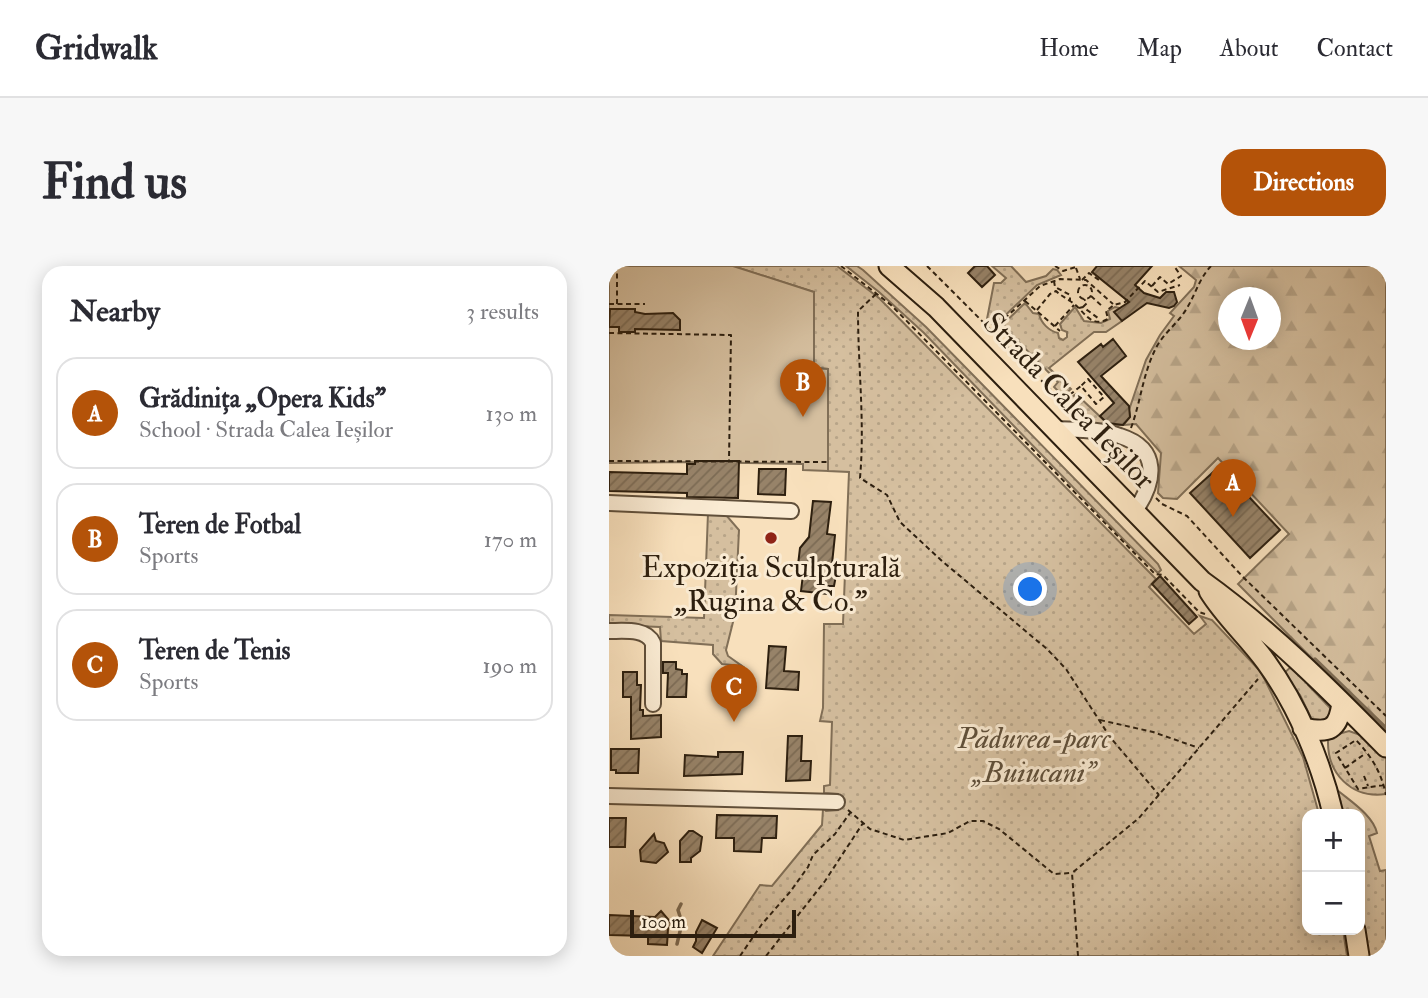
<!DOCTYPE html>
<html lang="en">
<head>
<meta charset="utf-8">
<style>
  body { margin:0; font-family:"IM FELL Double Pica",serif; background:#f7f7f7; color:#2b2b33 }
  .controls { position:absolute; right:21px; bottom:21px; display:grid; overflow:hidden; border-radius:14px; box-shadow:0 4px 18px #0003 }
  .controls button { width:63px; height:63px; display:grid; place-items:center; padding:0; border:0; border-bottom:2px solid #e1e1e2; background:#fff; color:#2b2b33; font:35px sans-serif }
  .compass { position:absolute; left:609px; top:21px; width:63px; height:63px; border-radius:50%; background:#fff; box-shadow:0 4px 18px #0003; rotate:181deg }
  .scale { position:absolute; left:21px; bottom:18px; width:166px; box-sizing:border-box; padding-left:7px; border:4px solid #2d1f0f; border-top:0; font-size:19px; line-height:24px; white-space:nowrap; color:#2d1f0f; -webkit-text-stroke:5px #faebd3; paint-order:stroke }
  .you { position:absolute; left:422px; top:324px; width:24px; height:24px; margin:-18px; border:5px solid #fff; border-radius:50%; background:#1a73e8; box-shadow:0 0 0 10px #1a73e833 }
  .badge { display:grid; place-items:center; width:46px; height:46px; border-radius:50%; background:#b45309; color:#fff; font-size:23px; font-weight:700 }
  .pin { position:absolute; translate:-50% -58px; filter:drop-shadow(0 2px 4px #0008) }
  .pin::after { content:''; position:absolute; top:37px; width:24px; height:21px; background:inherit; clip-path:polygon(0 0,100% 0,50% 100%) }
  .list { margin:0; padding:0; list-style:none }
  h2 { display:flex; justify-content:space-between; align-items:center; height:91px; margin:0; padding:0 28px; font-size:30px }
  h2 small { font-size:23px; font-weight:400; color:#7c7c81 }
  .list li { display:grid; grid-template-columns:46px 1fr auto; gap:21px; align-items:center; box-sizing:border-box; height:112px; margin:0 14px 14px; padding:0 14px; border:2px solid #e1e1e2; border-radius:21px }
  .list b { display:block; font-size:26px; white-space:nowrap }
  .list p { margin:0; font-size:23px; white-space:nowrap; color:#7c7c81 }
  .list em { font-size:23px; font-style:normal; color:#7c7c81 }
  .map { position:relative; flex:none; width:777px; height:690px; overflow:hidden; border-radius:21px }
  header { display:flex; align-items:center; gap:42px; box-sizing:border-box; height:98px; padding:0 35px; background:#fff; border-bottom:2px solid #e1e1e2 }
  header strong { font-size:33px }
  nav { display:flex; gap:38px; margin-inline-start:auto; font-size:24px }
  .intro { display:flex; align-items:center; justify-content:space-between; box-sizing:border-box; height:168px; padding:0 42px }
  h1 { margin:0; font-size:49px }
  .button { padding:18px 32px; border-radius:21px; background:#b45309; color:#fff; font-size:24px; font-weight:700 }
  main { display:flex; gap:42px; padding:0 42px }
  aside { flex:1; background:#fff; border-radius:21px; box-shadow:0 4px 18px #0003 }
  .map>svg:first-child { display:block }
  .forest { fill:url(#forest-firs); stroke:#816f57; stroke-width:2; fill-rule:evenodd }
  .park { fill:url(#park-dots); stroke:#816f57; stroke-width:2 }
  .pitch { fill:#d5bf9f; stroke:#816f57; stroke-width:2 }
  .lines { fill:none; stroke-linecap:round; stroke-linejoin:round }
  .stream { stroke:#7d6b53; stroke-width:3.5 }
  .building { fill:url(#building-hatch); stroke:#2d1f0f; stroke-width:2 }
  .minor-casing { stroke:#604f3a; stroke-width:18 }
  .major-casing { stroke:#2d1f0f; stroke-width:23 }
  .path { stroke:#2d1f0f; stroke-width:2; stroke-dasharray:5 3.5; stroke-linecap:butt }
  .minor { stroke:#faebd3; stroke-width:14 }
  .major { stroke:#f8e0bc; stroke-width:19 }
  .poi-dot { fill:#8f2418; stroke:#faebd3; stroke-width:2.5 }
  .labels { text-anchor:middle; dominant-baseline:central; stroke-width:6; stroke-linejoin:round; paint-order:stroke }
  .street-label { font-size:30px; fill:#2d1f0f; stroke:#faebd3 }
  .poi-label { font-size:30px; fill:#2d1f0f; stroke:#faebd3 }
  .park-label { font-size:30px; font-style:italic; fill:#5f4f3a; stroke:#faebd3 }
</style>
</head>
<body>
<header>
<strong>Gridwalk</strong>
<nav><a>Home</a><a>Map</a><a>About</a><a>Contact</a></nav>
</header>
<div class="intro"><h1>Find us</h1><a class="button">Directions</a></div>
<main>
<aside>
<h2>Nearby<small>3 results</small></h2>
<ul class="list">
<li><span class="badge">A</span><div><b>Grădinița „Opera Kids”</b><p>School · Strada Calea Ieșilor</p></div><em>130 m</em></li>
<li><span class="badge">B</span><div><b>Teren de Fotbal</b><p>Sports</p></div><em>170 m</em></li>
<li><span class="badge">C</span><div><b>Teren de Tenis</b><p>Sports</p></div><em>190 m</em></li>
</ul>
</aside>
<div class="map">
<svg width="777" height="690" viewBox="0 0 777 690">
  <defs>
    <pattern id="forest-firs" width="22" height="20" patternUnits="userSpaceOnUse" patternTransform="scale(1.75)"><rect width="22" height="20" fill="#d5bf9f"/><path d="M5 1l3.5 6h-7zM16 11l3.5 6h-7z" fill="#b7a488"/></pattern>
    <pattern id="park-dots" width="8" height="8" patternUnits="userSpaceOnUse" patternTransform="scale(1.75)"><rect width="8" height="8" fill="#d5bf9f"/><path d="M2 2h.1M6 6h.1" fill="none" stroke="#b7a488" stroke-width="1.8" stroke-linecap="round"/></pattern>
    <pattern id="building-hatch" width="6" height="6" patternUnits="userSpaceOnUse" patternTransform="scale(1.75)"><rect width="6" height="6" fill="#978369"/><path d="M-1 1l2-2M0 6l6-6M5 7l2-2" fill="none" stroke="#7c6b55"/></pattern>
  </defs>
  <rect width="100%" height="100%" fill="#f8e0bc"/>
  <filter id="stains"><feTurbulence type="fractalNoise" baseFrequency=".00286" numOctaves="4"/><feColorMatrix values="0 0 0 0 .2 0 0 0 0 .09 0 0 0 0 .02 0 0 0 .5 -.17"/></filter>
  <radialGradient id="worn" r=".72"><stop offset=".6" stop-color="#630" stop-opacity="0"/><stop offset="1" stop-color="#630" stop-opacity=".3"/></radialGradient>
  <!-- forest -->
  <path class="forest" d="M570,0H777V467L629,318L680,268L609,192L568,233L554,232L549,227L552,187L527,158L514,159L521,151L520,144L537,94L551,69L565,50L561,47L585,21L587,14ZM620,32H662V74H620Z"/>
  <!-- park -->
  <path class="park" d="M124,0H228L270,32L547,313L540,321L585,368L597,358L591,350L603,354L652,406L694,491L710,548H698V664H734L738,690H104L151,619L163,620L213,559L214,543L149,541L148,539L213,540L217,545L229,544V528L215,527V520L221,519L223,456L211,455L214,442L215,358H234L240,206L219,205V103L205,102V26Z
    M237,0H248L254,4L317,61L549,298L552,304L549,307L517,276L315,67L270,26Z
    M383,0H402L417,16L437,10L444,3L448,4L452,9L428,19L385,60L378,53L385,17H392L397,12Z
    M416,37L424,47L430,48C432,57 440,65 449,67L450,72L454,74L458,71V66L453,64L451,58L466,41L475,55L492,57L501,53L499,45L506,41L511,42L513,55L497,66H485L440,102L462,123L454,130L445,121L449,116L397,63L392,67L389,63Z
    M467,128L499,158L503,154L514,159C480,159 481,159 458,134Z
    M99,247L117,249L130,264L126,348L117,384L119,390L133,400L113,398L104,388V379L52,375L51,361L0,359V349L95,352Z
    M684,399L696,408L699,419L725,446L723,452L705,458L691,429L674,408Z
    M740,465L757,471L777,491V528C743,533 718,508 719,474L726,469Z
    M727,523C741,535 764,549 768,567L760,570L771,605L777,604V690H757L751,648V548H730Z"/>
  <!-- pitch -->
  <path class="pitch" d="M0,0H124L205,26V102L219,103V205L194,204V198L73,196L0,197Z"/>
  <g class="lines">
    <!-- stream -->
    <path class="stream" d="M706,393L777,462
      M68,678L73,657L69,644L72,638"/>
  </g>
  <!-- building -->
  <path class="building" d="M366,0H378L386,9L373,21L359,7Z
    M488,0H543L526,19L535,27L551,32L557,26H565L568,36L565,40L560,42L538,37L513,55L505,46L520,36L483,6Z
    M1,43H26V46L36,48L64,47L71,54V64L26,63V66H10V61H0Z
    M504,73L517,90L492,110L520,140L521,151L514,159L498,157L491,150L505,137L469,96L492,78L494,81Z
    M86,195H130L129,232L78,231V227L0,225V206L78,208V198H86Z
    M611,200L671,264L641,292L581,227Z
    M150,203H177L176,229L149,228Z
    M204,235L222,236L218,268L226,269L223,298L229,299L225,320H219L218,328L192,325L195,300L189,299L191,282L200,271Z
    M551,310L588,351L580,358L543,318Z
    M160,380L177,381L175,405L190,406L189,424L157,422Z
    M54,396H67V403L73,404V408H78L77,431H58L59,407H54Z
    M14,406H28V419H32L31,444H34V450L52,449V471L22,473V431H14Z
    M179,470H193L192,495H202L201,514L177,515Z
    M2,483H30L29,507H7V504H2Z
    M109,486H134L133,508L75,510L76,489L109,491Z
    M108,549L168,550L167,572H153L152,586L125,585V572H107Z
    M0,552H17L16,581H0Z
    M80,565H84L93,571L91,585L82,592V596H71V575Z
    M45,568L47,575L55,577L59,586L47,597L32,595L31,584Z
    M52,645L64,659L59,663L58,679L39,678V670L0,669V649L46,651Z
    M93,654L108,662L93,687L84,681L87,675V666Z"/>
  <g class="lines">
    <!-- minor casing -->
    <g class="minor-casing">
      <path id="minor" d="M446,163C467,164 491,163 511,170C552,183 546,216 526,245
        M0,237L182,245
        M0,365C15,365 37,362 44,377V438
        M0,530L228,536"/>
    </g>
    <!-- major casing -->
    <g class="major-casing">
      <path id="major" d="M280,0L327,41L593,315C660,363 720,423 777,481
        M600,325C616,351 639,371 657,396C689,440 712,496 724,548
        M694,462C720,467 729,465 733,437
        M746,664L750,690"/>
    </g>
    <!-- path -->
    <path class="path" d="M232,0L282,39L546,308L554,309L590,346L596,348
      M318,0L468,150
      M446,0L454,5L467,1
      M467,2L471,13
      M473,14L480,7L490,14
      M445,15L446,21L461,29V35
      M469 26a7 7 0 1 1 14 0a7 7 0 1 1-14 0Z
      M543,20L551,11L559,18L572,10L565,0
      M267,28L249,45C249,101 256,156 251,212L278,229L291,256L333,295L438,383L457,403L501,471L550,529
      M482,30L494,41
      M416,35L451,65
      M0,38H36
      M8,38V0
      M474,41L478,37L475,33
      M470,42L474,41L489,52V55
      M428,44L441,28L447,25C452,30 456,31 461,35C475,43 480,63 499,53L497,45L505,39L516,36L536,15L549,26L571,19
      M446,60L465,39
      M383,64L431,20L451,13L477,14L504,38
      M0,67L122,69L120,194
      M454,134L472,120L487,138L495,131L479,113L472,120
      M522,162C532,135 534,106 548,80C556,66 570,56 578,42C587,27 590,13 602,0
      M495,180L528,214
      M0,195L219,196
      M547,232L553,238L578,250L633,310L777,450
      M491,454L544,466L590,482
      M736,502L757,487
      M755,510L759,520
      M775,519L749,523L727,487L747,474C763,491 772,506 777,529
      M239,544L261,563L295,574L339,567L361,555H374L390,563L445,608L462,607
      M131,690L153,658L181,626L199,601L204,589L226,568L241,547
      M157,690L216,615L254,557
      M469,690L463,607L530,552L649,413"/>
    <!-- minor -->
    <use href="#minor" class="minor"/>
    <!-- major -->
    <use href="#major" class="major"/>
  </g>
  <!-- markers -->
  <circle class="poi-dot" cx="162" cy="272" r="7"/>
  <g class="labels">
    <!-- street labels -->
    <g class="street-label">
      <text transform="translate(460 135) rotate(46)">Strada Calea Ieșilor</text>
    </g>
    <!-- poi labels -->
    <g class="poi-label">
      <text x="162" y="301">Expoziția Sculpturală<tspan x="162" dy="34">„Rugina &amp; Co.”</tspan></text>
    </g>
    <!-- park labels -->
    <g class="park-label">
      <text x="425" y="472">Pădurea-parc<tspan x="425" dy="34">„Buiucani”</tspan></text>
    </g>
  </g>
  <rect width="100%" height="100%" filter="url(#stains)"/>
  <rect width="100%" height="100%" fill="url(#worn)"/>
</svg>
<div class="controls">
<button>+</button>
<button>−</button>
</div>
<svg class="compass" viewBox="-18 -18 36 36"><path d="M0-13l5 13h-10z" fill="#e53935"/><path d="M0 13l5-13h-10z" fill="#7c7c81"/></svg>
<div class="scale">100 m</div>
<div class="you"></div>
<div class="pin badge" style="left:624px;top:251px">A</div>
<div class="pin badge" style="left:194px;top:151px">B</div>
<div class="pin badge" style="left:125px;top:456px">C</div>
</div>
</main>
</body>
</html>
